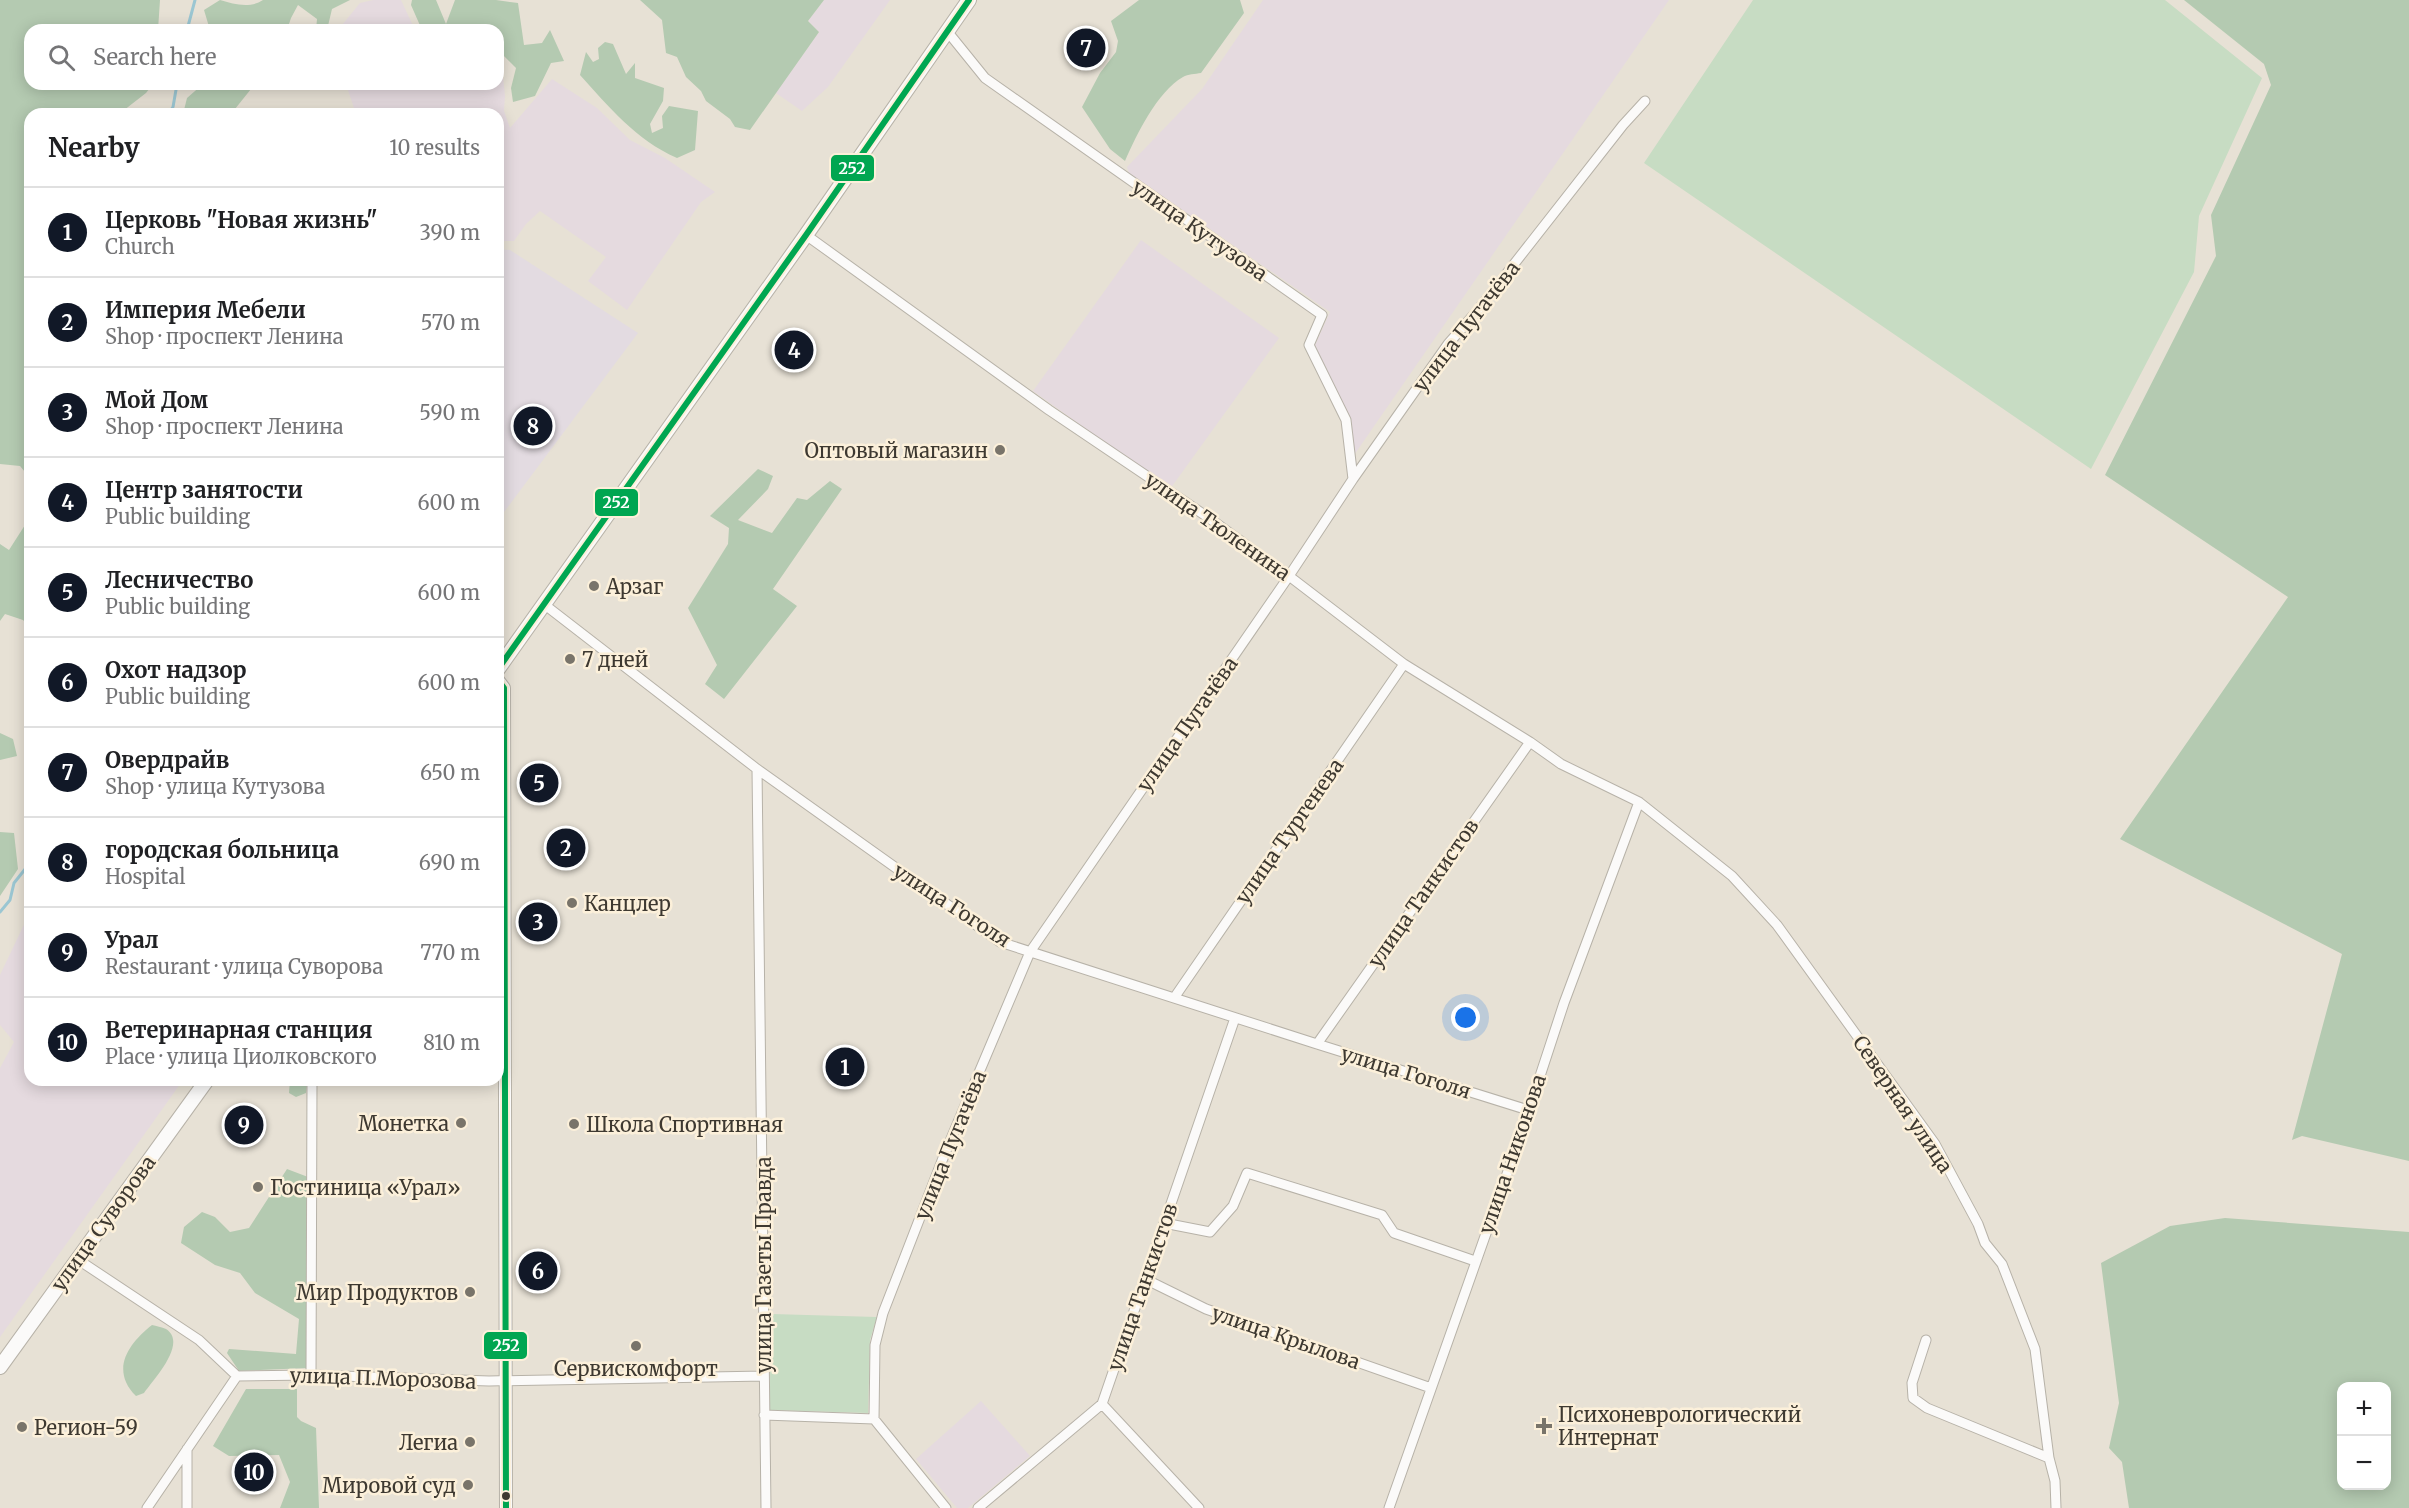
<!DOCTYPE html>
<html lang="en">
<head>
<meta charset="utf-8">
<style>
  body { margin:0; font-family:Merriweather,serif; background:#f6f6f6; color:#202124 }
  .controls { position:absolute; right:18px; bottom:18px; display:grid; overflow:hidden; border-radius:12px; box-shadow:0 3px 15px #0003 }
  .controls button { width:54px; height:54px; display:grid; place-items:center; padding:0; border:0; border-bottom:2px solid #e0e0e0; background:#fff; color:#202124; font:30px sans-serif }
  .you { position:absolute; left:1466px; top:1018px; width:21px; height:21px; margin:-15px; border:4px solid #fff; border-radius:50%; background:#1a73e8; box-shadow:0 0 0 9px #1a73e833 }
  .badge { display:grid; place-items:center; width:39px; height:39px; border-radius:50%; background:#111827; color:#fff; font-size:20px; font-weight:700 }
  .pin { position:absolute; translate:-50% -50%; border:3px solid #fff; box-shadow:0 2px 6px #0006 }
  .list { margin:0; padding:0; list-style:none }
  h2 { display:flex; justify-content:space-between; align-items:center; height:78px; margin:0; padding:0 24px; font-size:26px }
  h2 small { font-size:20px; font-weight:400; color:#757577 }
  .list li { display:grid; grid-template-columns:39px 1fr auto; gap:18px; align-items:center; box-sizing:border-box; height:90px; padding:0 24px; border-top:2px solid #e0e0e0 }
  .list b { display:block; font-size:22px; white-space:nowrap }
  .list p { margin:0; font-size:20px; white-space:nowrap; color:#757577 }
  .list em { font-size:20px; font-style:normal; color:#757577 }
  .icon { flex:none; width:33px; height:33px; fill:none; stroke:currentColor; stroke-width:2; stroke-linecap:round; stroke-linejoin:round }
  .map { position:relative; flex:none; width:2409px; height:1508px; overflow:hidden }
  .search { position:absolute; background:#fff; box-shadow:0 3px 15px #0003; left:24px; top:24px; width:480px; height:66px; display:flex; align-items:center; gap:15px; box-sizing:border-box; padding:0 21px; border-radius:18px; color:#757577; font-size:22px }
  .panel { position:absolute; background:#fff; box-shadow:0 3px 15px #0003; left:24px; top:108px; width:480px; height:978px; border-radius:18px }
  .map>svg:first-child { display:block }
  .industrial { fill:#e5dadf }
  .medical { fill:#e3dbe1 }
  .green { fill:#c7dcc3 }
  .forest { fill:#b4cab1; fill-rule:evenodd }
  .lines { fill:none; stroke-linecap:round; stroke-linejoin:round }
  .stream { stroke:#9bc6d2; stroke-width:3 }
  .minor-casing { stroke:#b7b2a8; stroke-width:11 }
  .secondary-casing { stroke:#b7b2a8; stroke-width:14 }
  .primary-casing { stroke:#b7b2a8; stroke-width:16 }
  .minor { stroke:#fbfaf9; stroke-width:9 }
  .secondary { stroke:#fbfaf9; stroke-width:12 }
  .primary { stroke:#fbfaf9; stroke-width:14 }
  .bus-1-casing { stroke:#fcf0da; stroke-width:10 }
  .bus-1 { stroke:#00a651; stroke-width:6 }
  .poi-dot { fill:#79746a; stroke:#fcf0da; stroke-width:2 }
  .bus-dot { fill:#3e3931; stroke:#fcf0da; stroke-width:2 }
  .labels { text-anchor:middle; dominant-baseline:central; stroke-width:5; stroke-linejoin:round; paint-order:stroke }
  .street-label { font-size:20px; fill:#3e3931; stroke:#fcf0da }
  .poi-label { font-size:20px; fill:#3e3931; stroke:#fcf0da; text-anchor:start }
  .line-badge { stroke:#fcf0da; stroke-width:2 }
  .badge-label { font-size:16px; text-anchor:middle; font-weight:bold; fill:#fff }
</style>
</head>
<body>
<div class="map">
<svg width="2409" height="1508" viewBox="0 0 2409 1508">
  <rect width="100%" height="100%" fill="#e7e1d5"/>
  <!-- industrial -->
  <path class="industrial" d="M373,0H401L415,30H338L360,3Z
    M824,0H890L828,87L802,111L776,93L819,32L808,21Z
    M1263,0H1669L1352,458L1349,418L1314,347L1330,312L1129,173L1127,167L1202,89Z
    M498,66L503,76L505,96L504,111L510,128L552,79L597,108L630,140L665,158L715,192L701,202L627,310L588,281L606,257L540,211L526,224L514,241H498V114H356L346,84H498Z
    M1141,240L1279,338L1170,489L1033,391Z
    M30,912V1080H183L0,1337V1068L14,1042L0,1025V975Z
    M981,1401L1030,1456L968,1508H957L916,1459Z"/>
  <!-- medical -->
  <path class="medical" d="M498,249L510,250L638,333L498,520Z"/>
  <!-- green -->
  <path class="green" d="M1753,0H2165L2262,78L2199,216L2194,272L2091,469L1644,163Z
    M772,1314L877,1317L870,1340L868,1413L769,1410Z"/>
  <!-- forest -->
  <path class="forest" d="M0,0H160L158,30H30V84H153L146,93L119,114H30V478L20,466L0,464Z
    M220,0C234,4 249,9 263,0H350L332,9L327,30H316L317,19L298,5L291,18L287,30H210L204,10Z
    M412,0H436L446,24L455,0H496L518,3L524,45L542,43L550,30L564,61L551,63L535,96L513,102L511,88L516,68L498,50V30H422L411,5Z
    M640,0H824L808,21L819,32L750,130L735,127L730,119L706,101L701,91L686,77L677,57L666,53L662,20Z
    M1139,0H1240L1244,13L1201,73C1195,74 1188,74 1183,77C1157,92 1137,134 1125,161L1110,149L1082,107L1100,73L1116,52L1118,41L1111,21Z
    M2184,0H2409V1161L2302,1136L2292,1140L2342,954L2120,839L2288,597L2105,475L2216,256L2211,215L2271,85L2264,64Z
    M605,42L613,44L626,74L635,63V78L664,88L663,101L650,124L652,133L663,128L662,116L669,106L698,111L695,150L677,158C636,140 609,107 580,75L586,52L593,62L599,59L598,48Z
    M203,84H251V89L231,114H183L187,98Z
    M758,469L773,476L768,489L738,520L772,533L797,498L807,500L830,481L842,489L773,589L797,606L724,699L705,684L717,665L688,608L728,544L729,528L710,516Z
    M25,525L30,526V628L23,620L5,614L0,621V544L9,550Z
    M0,733L13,739L17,756L0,760Z
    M0,832L14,833L18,869L0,896Z
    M290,1080H307L306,1093L296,1097L289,1093Z
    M287,1169L308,1177L307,1368L239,1371L227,1353L229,1349L296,1354L299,1319L255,1293L240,1273L215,1265L181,1243L184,1227L202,1212L215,1217L230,1232L249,1228Z
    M2225,1218L2409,1232V1508H2129L2122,1462L2109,1448L2119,1403L2101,1263L2170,1226ZM2342,1386H2386V1486H2342Z
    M152,1325C156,1326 162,1327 166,1329C188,1343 154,1379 144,1393L136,1396C110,1370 128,1344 152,1325Z
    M246,1389H297V1417L301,1421L316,1428L319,1508H280L290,1482L279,1455L229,1456L213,1446Z"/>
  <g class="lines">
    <!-- stream -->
    <path class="stream" d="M187,30L195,0
      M168,114L173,107L177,84
      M0,912L10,900L14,883L30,863"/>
    <!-- minor casing -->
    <g class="minor-casing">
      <path id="minor" d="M947,31L985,78L1322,315L1309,345L1346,420L1353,479
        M806,235L1049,410L1209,518L1289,576L1404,664L1530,742L1561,764L1639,802L1732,876L1777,925L1935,1144L1978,1224L1985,1243L2002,1264L2035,1349L2049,1458L2055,1481L2056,1508
        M545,605L757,769L1000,942L1317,1044L1528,1110
        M757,769L766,1508
        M1174,998L1404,664
        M1317,1044L1530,742
        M1164,1223L1210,1232L1233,1206L1247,1173L1382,1215L1394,1233L1475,1261
        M77,1259L199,1340L237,1376L311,1375L489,1381L764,1376
        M1145,1279L1206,1309L1431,1388
        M1926,1340L1912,1383L1913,1398L1927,1408L2049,1458
        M311,1375L312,1080
        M1102,1404L1199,1508
        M764,1415L874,1419L946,1508
        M874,1419L875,1345L883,1313L945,1153L1030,952L1289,576L1353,479L1448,344L1478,310L1623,125L1645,101
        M147,1508L237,1376
        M187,1508V1449
        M978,1508L1102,1404L1235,1018
        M1389,1508L1519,1140L1564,1003L1639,802"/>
    </g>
    <!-- secondary casing -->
    <g class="secondary-casing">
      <path id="secondary" d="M498,680L504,688L506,1508"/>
    </g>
    <!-- primary casing -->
    <g class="primary-casing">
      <path id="primary" d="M498,669L806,235L969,0
        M0,1367L207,1080"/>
    </g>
    <!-- minor -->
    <use href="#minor" class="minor"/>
    <!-- secondary -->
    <use href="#secondary" class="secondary"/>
    <!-- primary -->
    <use href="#primary" class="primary"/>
    <!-- bus-1 casing -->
    <g class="bus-1-casing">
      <path id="bus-1" d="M498,669L806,235L969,0
        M498,680L504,688L506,1508"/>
    </g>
    <!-- bus-1 -->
    <use href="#bus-1" class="bus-1"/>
  </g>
  <!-- markers -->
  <g class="poi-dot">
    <circle cx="1000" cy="450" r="6"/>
    <circle cx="594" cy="586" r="6"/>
    <circle cx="570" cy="659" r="6"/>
    <circle cx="572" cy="903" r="6"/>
    <circle cx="461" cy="1123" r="6"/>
    <circle cx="574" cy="1124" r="6"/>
    <circle cx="258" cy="1187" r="6"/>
    <circle cx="470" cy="1292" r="6"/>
    <circle cx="636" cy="1346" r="6"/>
    <path d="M1541 1417h6v6h6v6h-6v6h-6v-6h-6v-6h6z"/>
    <circle cx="22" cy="1427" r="6"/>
    <circle cx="470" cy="1442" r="6"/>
    <circle cx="468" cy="1485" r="6"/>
  </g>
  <circle class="bus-dot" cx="506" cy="1496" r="5"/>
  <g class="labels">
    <!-- street labels -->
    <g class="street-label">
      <text transform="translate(1200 230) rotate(35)">улица Кутузова</text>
      <text transform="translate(1466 326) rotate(-52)">улица Пугачёва</text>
      <text transform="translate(1218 526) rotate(35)">улица Тюленина</text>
      <text transform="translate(1187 724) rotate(-55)">улица Пугачёва</text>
      <text transform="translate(1289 831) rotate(-55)">улица Тургенева</text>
      <text transform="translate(1423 893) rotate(-55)">улица Танкистов</text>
      <text transform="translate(952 905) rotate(33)">улица Гоголя</text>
      <text transform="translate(1406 1072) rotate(17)">улица Гоголя</text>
      <text transform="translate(1903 1104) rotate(56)">Северная улица</text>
      <text transform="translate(950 1145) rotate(-68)">улица Пугачёва</text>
      <text transform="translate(1512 1154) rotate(-71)">улица Никонова</text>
      <text transform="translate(103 1223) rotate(-54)">улица Суворова</text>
      <text transform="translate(763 1265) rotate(-90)">улица Газеты Правда</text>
      <text transform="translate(1142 1287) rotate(-71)">улица Танкистов</text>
      <text transform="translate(1286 1337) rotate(19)">улица Крылова</text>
      <text transform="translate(383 1378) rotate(2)">улица П.Морозова</text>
    </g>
    <!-- poi labels -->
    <g class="poi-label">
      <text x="988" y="450" text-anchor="end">Оптовый магазин</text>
      <text x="606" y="586">Арзаг</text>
      <text x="582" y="659">7 дней</text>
      <text x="584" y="903">Канцлер</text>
      <text x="449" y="1123" text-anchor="end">Монетка</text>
      <text x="586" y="1124">Школа Спортивная</text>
      <text x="270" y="1187">Гостиница «Урал»</text>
      <text x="458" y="1292" text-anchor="end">Мир Продуктов</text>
      <text x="636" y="1368" text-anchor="middle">Сервискомфорт</text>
      <text x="1558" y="1414">Психоневрологический<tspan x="1558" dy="23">Интернат</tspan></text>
      <text x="34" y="1427">Регион-59</text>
      <text x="458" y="1442" text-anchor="end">Легиа</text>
      <text x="456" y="1485" text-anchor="end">Мировой суд</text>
    </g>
  </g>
  <g class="line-badge">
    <rect x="830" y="154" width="45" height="28" rx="6" fill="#00a651"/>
    <rect x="594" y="488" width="45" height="29" rx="6" fill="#00a651"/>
    <rect x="483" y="1331" width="45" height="29" rx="6" fill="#00a651"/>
  </g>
  <g class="badge-label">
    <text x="852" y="174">252</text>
    <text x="616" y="508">252</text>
    <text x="506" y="1351">252</text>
  </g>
</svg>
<div class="controls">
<button>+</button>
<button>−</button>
</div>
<div class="you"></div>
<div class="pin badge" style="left:845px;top:1067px">1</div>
<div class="pin badge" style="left:566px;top:848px">2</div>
<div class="pin badge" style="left:538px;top:922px">3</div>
<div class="pin badge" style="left:794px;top:350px">4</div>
<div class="pin badge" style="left:539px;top:783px">5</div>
<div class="pin badge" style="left:538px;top:1271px">6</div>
<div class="pin badge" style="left:1086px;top:48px">7</div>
<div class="pin badge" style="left:533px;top:426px">8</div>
<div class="pin badge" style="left:244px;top:1125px">9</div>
<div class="pin badge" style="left:254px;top:1472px">10</div>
<div class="search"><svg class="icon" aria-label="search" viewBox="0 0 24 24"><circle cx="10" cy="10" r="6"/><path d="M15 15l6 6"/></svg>Search here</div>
<section class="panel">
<h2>Nearby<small>10 results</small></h2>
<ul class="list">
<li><span class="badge">1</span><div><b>Церковь &quot;Новая жизнь&quot;</b><p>Church</p></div><em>390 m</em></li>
<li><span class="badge">2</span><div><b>Империя Мебели</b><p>Shop · проспект Ленина</p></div><em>570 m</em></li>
<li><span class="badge">3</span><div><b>Мой Дом</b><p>Shop · проспект Ленина</p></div><em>590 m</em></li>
<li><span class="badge">4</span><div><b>Центр занятости</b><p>Public building</p></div><em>600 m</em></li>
<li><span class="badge">5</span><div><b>Лесничество</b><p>Public building</p></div><em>600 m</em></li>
<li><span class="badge">6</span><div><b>Охот надзор</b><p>Public building</p></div><em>600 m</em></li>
<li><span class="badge">7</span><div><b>Овердрайв</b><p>Shop · улица Кутузова</p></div><em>650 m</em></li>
<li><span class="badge">8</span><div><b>городская больница</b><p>Hospital</p></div><em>690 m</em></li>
<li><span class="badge">9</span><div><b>Урал</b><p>Restaurant · улица Суворова</p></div><em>770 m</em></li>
<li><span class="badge">10</span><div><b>Ветеринарная станция</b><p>Place · улица Циолковского</p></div><em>810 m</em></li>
</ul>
</section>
</div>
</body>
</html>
